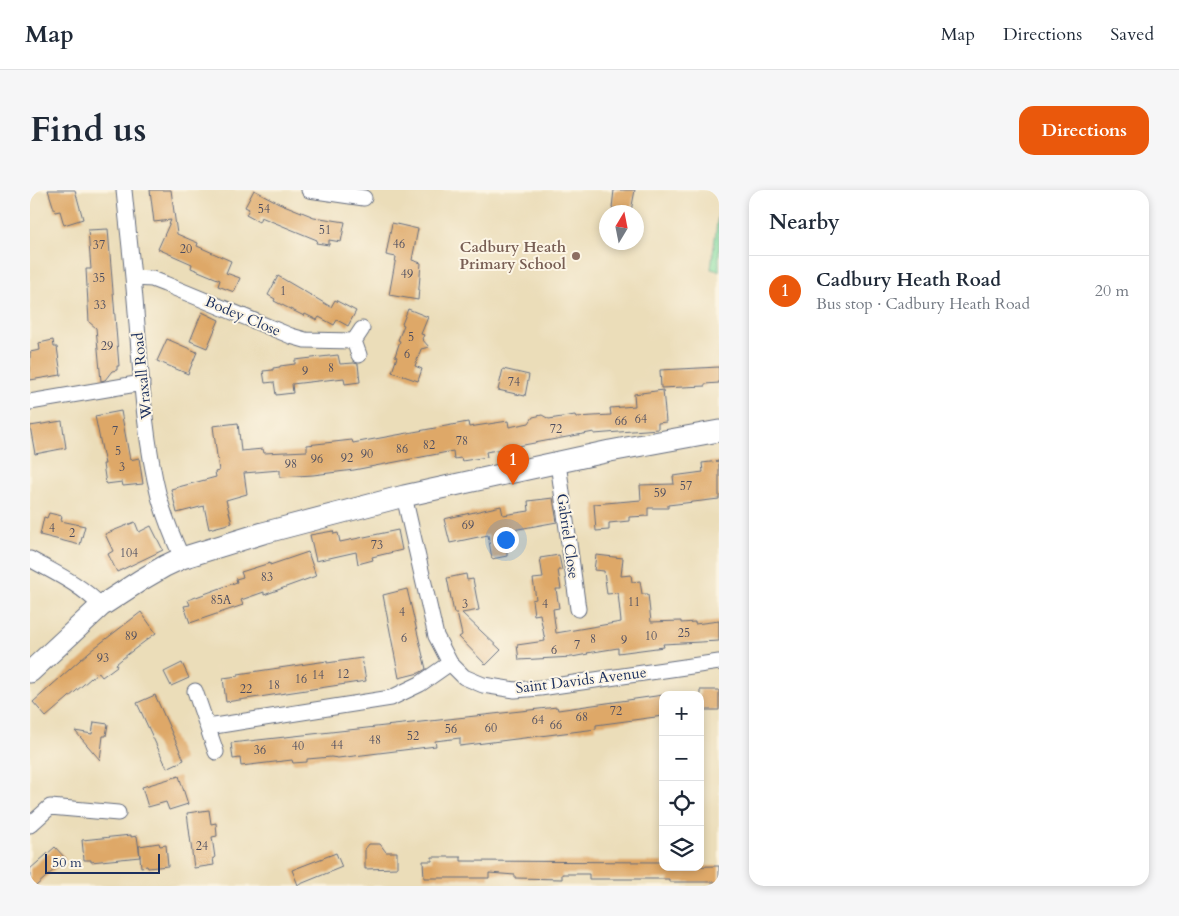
<!DOCTYPE html>
<html lang="en">
<head>
<meta charset="utf-8">
<style>
  body { margin:0; font-family:Cardo,serif; background:#f6f6f7; color:#1f2937 }
  .controls { position:absolute; right:15px; bottom:15px; display:grid; overflow:hidden; border-radius:10px; box-shadow:0 2px 8px #0003 }
  .controls button { width:45px; height:45px; display:grid; place-items:center; padding:0; border:0; border-bottom:1px solid #e0e1e3; background:#fff; color:#1f2937; font:25px sans-serif }
  .compass { position:absolute; left:569px; top:15px; width:45px; height:45px; border-radius:50%; background:#fff; box-shadow:0 2px 8px #0003; rotate:10deg }
  .scale { position:absolute; left:15px; bottom:12px; width:115px; box-sizing:border-box; padding-left:5px; border:2px solid #1b2f5e; border-top:0; font-size:14px; line-height:18px; white-space:nowrap; color:#1b2f5e; -webkit-text-stroke:4px #fcf5e5; paint-order:stroke }
  .you { position:absolute; left:475px; top:349px; width:18px; height:18px; margin:-12px; border:4px solid #fff; border-radius:50%; background:#1a73e8; box-shadow:0 0 0 8px #1a73e833 }
  .badge { display:grid; place-items:center; width:32px; height:32px; border-radius:50%; background:#ea580c; color:#fff; font-size:16px; font-weight:700 }
  .pin { position:absolute; translate:-50% -41px; filter:drop-shadow(0 1px 2px #0008) }
  .pin::after { content:''; position:absolute; top:26px; width:18px; height:15px; background:inherit; clip-path:polygon(0 0,100% 0,50% 100%) }
  .list { margin:0; padding:0; list-style:none }
  h2 { display:flex; justify-content:space-between; align-items:center; height:65px; margin:0; padding:0 20px; font-size:21px }
  h2 small { font-size:16px; font-weight:400; color:#747a83 }
  .list li { display:grid; grid-template-columns:32px 1fr auto; gap:15px; align-items:center; box-sizing:border-box; height:70px; padding:0 20px; border-top:1px solid #e0e1e3 }
  .list b { display:block; font-size:19px; white-space:nowrap }
  .list p { margin:0; font-size:16px; white-space:nowrap; color:#747a83 }
  .list em { font-size:16px; font-style:normal; color:#747a83 }
  .icon { flex:none; width:28px; height:28px; fill:none; stroke:currentColor; stroke-width:2; stroke-linecap:round; stroke-linejoin:round }
  .map { position:relative; flex:none; width:689px; height:696px; overflow:hidden; border-radius:15px }
  header { display:flex; align-items:center; gap:30px; box-sizing:border-box; height:70px; padding:0 25px; background:#fff; border-bottom:1px solid #e0e1e3 }
  header strong { font-size:24px }
  nav { display:flex; gap:28px; margin-inline-start:auto; font-size:18px }
  .intro { display:flex; align-items:center; justify-content:space-between; box-sizing:border-box; height:120px; padding:0 30px }
  h1 { margin:0; font-size:35px }
  .button { padding:12px 22px; border-radius:15px; background:#ea580c; color:#fff; font-size:18px; font-weight:700 }
  main { display:flex; gap:30px; padding:0 30px }
  aside { flex:1; background:#fff; border-radius:15px; box-shadow:0 2px 8px #0003 }
  .map>svg:first-child { display:block }
  .green { fill:#87e0a4; stroke:#518881 }
  .building { fill:#dea867 }
  .lines { fill:none; stroke-linecap:round; stroke-linejoin:round }
  .street-casing { stroke:#646c7e; stroke-width:17 }
  .secondary-casing { stroke:#646c7e; stroke-width:23 }
  .street { stroke:#fff; stroke-width:15 }
  .secondary { stroke:#fff; stroke-width:21 }
  .education-dot { fill:#8d6e63; stroke:#fcf5e5; stroke-width:2 }
  .labels { text-anchor:middle; dominant-baseline:central; stroke-width:4; stroke-linejoin:round; paint-order:stroke }
  .number-label { font-size:12px; fill:#4c4d60 }
  .education-label { font-size:15px; font-weight:bold; fill:#785e54; stroke:#fcf5e5; text-anchor:end }
  .street-label { font-size:15px; fill:#1b2f5e; stroke:#fcf5e5 }
</style>
</head>
<body>
<header>
<strong>Map</strong>
<nav><a>Map</a><a>Directions</a><a>Saved</a></nav>
</header>
<div class="intro"><h1>Find us</h1><a class="button">Directions</a></div>
<main>
<div class="map">
<svg width="689" height="696" viewBox="0 0 689 696">
  <rect width="100%" height="100%" fill="#fcf5e5"/>
  <filter id="ink" filterUnits="userSpaceOnUse"><feTurbulence type="fractalNoise" baseFrequency=".02" numOctaves="2"/><feDisplacementMap in="SourceGraphic" scale="10" xChannelSelector="R" yChannelSelector="G"/><feConvolveMatrix kernelMatrix="1 2 1 2 8 2 1 2 1" color-interpolation-filters="sRGB"/></filter>
  <filter id="wash" filterUnits="userSpaceOnUse"><feTurbulence type="fractalNoise" baseFrequency=".0096" numOctaves="4" result="noise"/><feDisplacementMap in="SourceGraphic" scale="20" xChannelSelector="R" yChannelSelector="G"/><feGaussianBlur stdDeviation="1.12" result="paint"/><feColorMatrix in="noise" values="0 0 0 0 0 0 0 0 0 0 0 0 0 0 0 0 0 1.4 0 .05"/><feComposite in="paint" operator="in"/></filter>
  <g filter="url(#wash)">
    <rect width="100%" height="100%" fill="#ebddb9"/>
    <!-- green -->
    <path class="green" d="M689,17V81L681,79Z"/>
    <g id="blocks">
      <!-- building -->
      <path class="building" d="M18,0H45L53,29L34,35L30,21L25,22Z
        M120,0H141L147,44L168,53L167,56L201,71L196,83L210,88L204,102L188,96L190,90L161,78L162,74L128,59L141,30L124,32Z
        M224,0L249,13L284,27L315,32L311,52L299,50V55L286,53L287,50L231,27L229,32L216,25L219,19L215,17Z
        M584,0H605L601,21L582,18Z
        M362,33L388,39L382,70L391,73L388,110L359,105L366,67L356,65Z
        M78,39L89,176H87V180L82,181L75,190L71,191L66,138L59,132L56,79H61L58,40Z
        M248,86L301,117L305,110L326,121L318,136L307,130L304,135L289,127L287,130L275,124L274,126L244,111L245,109L238,105Z
        M378,119L398,127L391,144L394,145L392,149L399,157L391,159L385,176L392,179L388,191L362,182L367,167L365,166L370,151L368,150L374,135L372,134Z
        M172,122L189,130L177,158L160,151Z
        M137,149L167,162L158,184L127,171Z
        M23,150L24,157H27L31,185L0,190V162L10,160L9,153Z
        M308,165L310,174L324,173L328,174L330,192L315,194L314,188L262,194L263,203L246,205L244,192L235,193L233,181L243,180V178L250,177V176L265,174V170Z
        M689,177V193L675,194V196L631,198L630,180Z
        M473,179L499,185L495,206L468,200Z
        M633,200L636,232L628,233V239L564,244V242L456,262L457,267L432,271L431,268L424,269L423,261L324,280L283,285L250,287V280L214,283L217,304L196,310L202,333L179,339L174,316L147,323L141,299L186,287L185,282L189,281L183,236L208,233L211,261L233,259L234,263L277,261V255L322,250L323,253L438,232L439,237L478,231L479,237L499,233L503,227L512,225L519,229L545,225L546,227L581,225L580,218L605,216L604,204Z
        M91,221L100,270L109,268L113,294L93,296L92,292L76,294L73,274H75L65,226Z
        M32,231L36,258L5,264L0,236Z
        M689,271V309L638,315V318H618V326L599,327V331L579,333V340L566,341L564,314L611,310L610,295L644,294L643,286L673,282L672,273Z
        M523,308L527,332L483,340L484,348H477V366L462,369L458,345L420,353L414,329L471,316L473,325L499,321L498,311Z
        M19,323L32,326L31,331L55,336L50,355L10,345L14,327L17,328Z
        M105,332L109,342L121,336L133,360L87,382L78,364L83,361L75,344Z
        M368,340L372,360L342,367L343,370L328,374L326,362L286,371L280,345L303,341L304,344L308,343L310,352Z
        M278,362L286,386L234,405V402L211,410L213,415L160,433L154,416L160,415L158,410L207,392L206,389L213,387L211,382L240,373V375Z
        M529,365L532,380H528L531,399H526L529,418L523,419L526,443L591,432L588,403L577,404L574,381L564,380L566,365L593,368L591,386L601,385L602,392L610,391L612,404H618L621,432L651,431V433L665,432V434L689,431V451L633,454L634,457L588,463V458L557,463L558,464L542,467L489,470L487,455L515,451L510,424L504,425L502,410L506,409L503,389L513,388L510,368Z
        M436,384L437,390L443,389L449,420L432,423L471,460L456,475L429,447L432,445L427,423H424L417,388Z
        M377,399L396,479L389,483L369,488L353,405Z
        M111,422L126,443L98,464L86,474L87,476L72,487L68,482L16,527L3,512L59,462Z
        M332,468L336,491L196,512L193,488L208,486V484L297,471V473Z
        M152,473L159,488L141,496L134,482Z
        M670,500H689V520H670Z
        M125,505L154,570L137,578L107,513Z
        M633,505V526L566,535V539L430,556V548L405,551L406,556L308,568L301,567L277,569V572L263,573L262,570L211,576L210,568L203,569L201,553L527,517L528,520Z
        M64,532L78,534L76,546H73L70,570L45,541L62,544Z
        M149,586L158,614L139,620L136,612L118,617L112,597Z
        M179,620L181,634L186,633L187,646L182,647L185,668H183L184,675L164,678L157,623Z
        M101,645V647L107,646L110,667L61,672V670H54L52,650Z
        M129,653L130,656L136,655L138,676L118,678L117,676L111,677L109,656Z
        M339,654H350L356,662H367V678L335,679V659Z
        M25,657L36,669L6,696H0V679Z
        M306,663L312,677L268,695L262,680Z
        M402,667H431V671L632,672V677L689,676V692H639V689H559V684H532V689L485,688V685L459,683V688H394L393,671H402Z"/>
    </g>
  </g>
  <g filter="url(#ink)">
    <use href="#blocks" fill-opacity="0" stroke="#646c7e" stroke-width="1"/>
    <g class="lines">
      <!-- street casing -->
      <g class="street-casing">
        <path id="street" d="M94,0C98,41 103,81 106,122C111,183 114,247 129,307C135,328 143,348 152,368
          M279,0L334,8
          M104,88L122,89L135,94L261,146L275,150L324,151
          M329,165L324,151L332,139
          M0,212L112,193
          M528,273L548,419
          M374,306L406,446L420,473L434,487L453,495L485,500L510,498L689,472
          M0,369C27,384 50,394 71,416
          M165,501L186,562
          M178,537L361,508L390,494L420,473
          M0,635L20,617L88,623"/>
      </g>
      <!-- secondary casing -->
      <g class="secondary-casing">
        <path id="secondary" d="M0,482L71,416L111,390L135,376L152,368L233,343L374,306L580,261L689,241"/>
      </g>
      <!-- street -->
      <use href="#street" class="street"/>
      <!-- secondary -->
      <use href="#secondary" class="secondary"/>
    </g>
  </g>
  <!-- markers -->
  <circle class="education-dot" cx="546" cy="66" r="5"/>
  <g class="labels">
    <!-- number labels -->
    <g class="number-label">
      <text x="234" y="19">54</text>
      <text x="295" y="40">51</text>
      <text x="369" y="54">46</text>
      <text x="69" y="55">37</text>
      <text x="156" y="59">20</text>
      <text x="377" y="84">49</text>
      <text x="69" y="88">35</text>
      <text x="253" y="101">1</text>
      <text x="70" y="115">33</text>
      <text x="381" y="147">5</text>
      <text x="77" y="156">29</text>
      <text x="377" y="164">6</text>
      <text x="301" y="178">8</text>
      <text x="275" y="181">9</text>
      <text x="484" y="192">74</text>
      <text x="611" y="229">64</text>
      <text x="591" y="231">66</text>
      <text x="526" y="239">72</text>
      <text x="85" y="241">7</text>
      <text x="432" y="251">78</text>
      <text x="399" y="255">82</text>
      <text x="372" y="259">86</text>
      <text x="88" y="261">5</text>
      <text x="337" y="264">90</text>
      <text x="317" y="268">92</text>
      <text x="287" y="269">96</text>
      <text x="261" y="274">98</text>
      <text x="92" y="277">3</text>
      <text x="656" y="296">57</text>
      <text x="630" y="303">59</text>
      <text x="438" y="335">69</text>
      <text x="22" y="338">4</text>
      <text x="42" y="343">2</text>
      <text x="347" y="355">73</text>
      <text x="99" y="363">104</text>
      <text x="237" y="387">83</text>
      <text x="191" y="410">85A</text>
      <text x="604" y="412">11</text>
      <text x="435" y="414">3</text>
      <text x="515" y="414">4</text>
      <text x="372" y="422">4</text>
      <text x="654" y="443">25</text>
      <text x="101" y="446">89</text>
      <text x="621" y="446">10</text>
      <text x="374" y="448">6</text>
      <text x="563" y="449">8</text>
      <text x="594" y="450">9</text>
      <text x="547" y="455">7</text>
      <text x="524" y="460">6</text>
      <text x="73" y="468">93</text>
      <text x="313" y="484">12</text>
      <text x="288" y="485">14</text>
      <text x="271" y="489">16</text>
      <text x="244" y="495">18</text>
      <text x="216" y="499">22</text>
      <text x="586" y="521">72</text>
      <text x="552" y="527">68</text>
      <text x="508" y="530">64</text>
      <text x="526" y="535">66</text>
      <text x="461" y="538">60</text>
      <text x="421" y="539">56</text>
      <text x="383" y="546">52</text>
      <text x="345" y="550">48</text>
      <text x="307" y="555">44</text>
      <text x="268" y="556">40</text>
      <text x="230" y="560">36</text>
      <text x="172" y="656">24</text>
    </g>
    <!-- education labels -->
    <g class="education-label">
      <text x="536" y="57">Cadbury Heath<tspan x="536" dy="17">Primary School</tspan></text>
    </g>
    <!-- street labels -->
    <g class="street-label">
      <text transform="translate(213 126) rotate(23)">Bodey Close</text>
      <text transform="translate(112 186) rotate(-96)">Wraxall Road</text>
      <text transform="translate(538 346) rotate(82)">Gabriel Close</text>
      <text transform="translate(551 490) rotate(-7)">Saint Davids Avenue</text>
    </g>
  </g>
</svg>
<div class="controls">
<button>+</button>
<button>−</button>
<button><svg class="icon" aria-label="locate" viewBox="0 0 24 24"><circle cx="12" cy="12" r="6"/><path d="M12 2v4M12 18v4M2 12h4M18 12h4"/></svg></button>
<button><svg class="icon" aria-label="layers" viewBox="0 0 24 24"><path d="M12 4l9 5-9 5-9-5zM3 14l9 5 9-5"/></svg></button>
</div>
<svg class="compass" viewBox="-18 -18 36 36"><path d="M0-13l5 13h-10z" fill="#e53935"/><path d="M0 13l5-13h-10z" fill="#747a83"/></svg>
<div class="scale">50 m</div>
<div class="you"></div>
<div class="pin badge" style="left:483px;top:295px">1</div>
</div>
<aside>
<h2>Nearby<small></small></h2>
<ul class="list">
<li><span class="badge">1</span><div><b>Cadbury Heath Road</b><p>Bus stop · Cadbury Heath Road</p></div><em>20 m</em></li>
</ul>
</aside>
</main>
</body>
</html>
